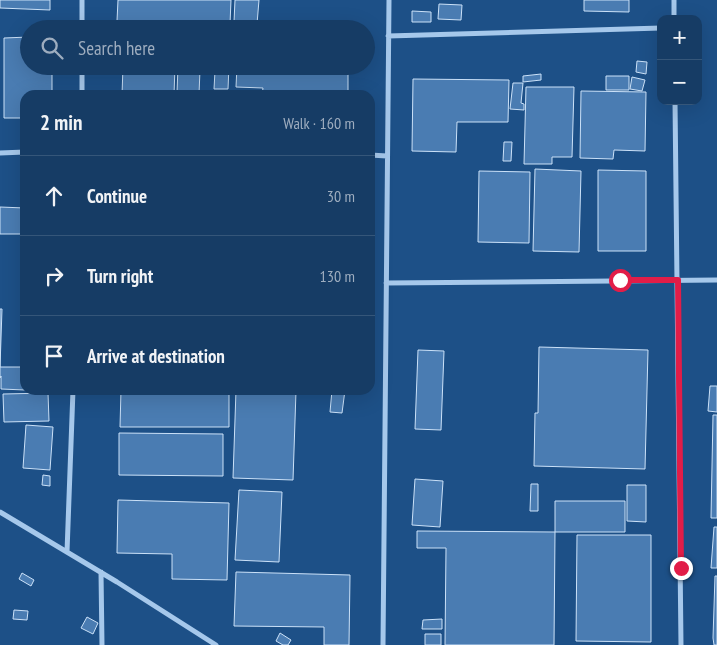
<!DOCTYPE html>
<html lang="en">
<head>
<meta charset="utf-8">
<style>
  body { margin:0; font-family:"PT Sans Narrow",sans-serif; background:#1f436b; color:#f1f3f6 }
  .controls { position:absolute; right:15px; top:15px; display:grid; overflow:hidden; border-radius:10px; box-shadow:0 5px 20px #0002 }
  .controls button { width:45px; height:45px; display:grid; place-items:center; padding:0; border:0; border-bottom:1px solid #355679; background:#163c65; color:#f1f3f6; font:25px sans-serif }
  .stop { position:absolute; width:15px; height:15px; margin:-11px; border:4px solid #e11d48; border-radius:50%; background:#fff }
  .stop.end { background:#e11d48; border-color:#fff; box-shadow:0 1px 5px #0008 }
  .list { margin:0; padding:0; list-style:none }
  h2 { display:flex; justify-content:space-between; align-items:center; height:65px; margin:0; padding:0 20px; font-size:21px }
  h2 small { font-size:16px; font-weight:400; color:#9eadbf }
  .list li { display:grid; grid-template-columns:32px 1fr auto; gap:15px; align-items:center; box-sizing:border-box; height:80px; padding:0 20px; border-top:1px solid #355679 }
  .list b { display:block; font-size:19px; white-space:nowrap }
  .list em { font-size:16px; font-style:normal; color:#9eadbf }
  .icon { flex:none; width:28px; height:28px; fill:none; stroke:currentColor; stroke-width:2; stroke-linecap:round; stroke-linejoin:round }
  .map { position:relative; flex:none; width:717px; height:645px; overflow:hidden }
  .search { position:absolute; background:#163c65; box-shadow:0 5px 20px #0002; left:20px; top:20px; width:355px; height:55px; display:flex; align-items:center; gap:12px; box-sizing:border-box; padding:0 18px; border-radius:28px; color:#9eadbf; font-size:19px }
  .panel { position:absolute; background:#163c65; box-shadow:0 5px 20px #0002; left:20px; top:90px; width:355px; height:305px; border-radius:15px }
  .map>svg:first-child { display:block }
  .building { fill:#4a7cb2; stroke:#cbe1f8 }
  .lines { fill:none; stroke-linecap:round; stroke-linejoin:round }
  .minor { stroke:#a6c8eb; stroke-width:5 }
  .route { stroke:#e11d48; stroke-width:6 }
</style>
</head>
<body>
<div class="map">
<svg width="717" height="645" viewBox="0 0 717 645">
  <rect width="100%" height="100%" fill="#1d5087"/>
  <!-- building -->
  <path class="building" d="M0,0H50V10L0,8Z
    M118,0H231L230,24L117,21Z
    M235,0H259L257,24L234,22Z
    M584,0H629V12L584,11Z
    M439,4L462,5L461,20L438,19Z
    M412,11L431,12V22H412Z
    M238,26L331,29H238Z
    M179,27L230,28V29H179Z
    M29,37V66H52V95H25V118H4V38Z
    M637,61L647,62L646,74L636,72Z
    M123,66H175L174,95H122Z
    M178,66H229L228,89H214L215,71L200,70L199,94L177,93Z
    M237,66H348V95H262L263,88L236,87Z
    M541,74V80L523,82V76Z
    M606,76H629V90H606Z
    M632,77L645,80L642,91L630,89Z
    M413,79L509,80L508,122H457L456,152L412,151Z
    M513,83H523L521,103L524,104V110L510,109Z
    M526,87H574L572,157H552V164H524Z
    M581,91L646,92L645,151L614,150L613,159L580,158Z
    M504,142H512L511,161H503Z
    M535,169L581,171L579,252L533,251Z
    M598,170L646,171V251H598Z
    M479,171L530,172L529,243L478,242Z
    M0,207L25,208V234H0Z
    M0,309H2L0,367H25V390L1,389V376L0,378Z
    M539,347L648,350L645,469L534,466L535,413H538Z
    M418,350L444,351L441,430L415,429Z
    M710,386H717V412L708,411Z
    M121,390H229V427H120Z
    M236,390H305L296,391L293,480L233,478Z
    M332,390H345L342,413L330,412Z
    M48,393L49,421L4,422L3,394Z
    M713,415H717V518H711Z
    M26,425L53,427L50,470L23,468Z
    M119,433L223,434V476L119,475Z
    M43,475L50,476V486L42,485Z
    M415,479L443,481L440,527L412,525Z
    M531,484H538V511H530Z
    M627,485H646V522L627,521Z
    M239,490L282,492L279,562L235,560Z
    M118,500L229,503L227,580L172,579V554L117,553Z
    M555,501H625V532H555Z
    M714,527H717V568H711Z
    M417,531L555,532L554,645H445L446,548H417Z
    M577,535H651V642L576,641Z
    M236,572L350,575L349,645H324V627L234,626Z
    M22,573L34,580L31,586L19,579Z
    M715,576H717V645H714L713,638Z
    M14,610L28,611L27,620L13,619Z
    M87,617L98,623L93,634L81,628Z
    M442,619V629H422L423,620Z
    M280,633L291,640L288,645H283L276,641Z
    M425,634H441V645H425Z"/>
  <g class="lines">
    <!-- minor -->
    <path class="minor" d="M82,0V29
      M674,19V0
      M388,36L661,28
      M82,66V95
      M675,101L681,645
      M0,153L25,152
      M370,155L387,156
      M386,283L717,280
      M0,512L117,582L216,645
      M67,552L73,390
      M101,572L102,645
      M383,645L389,0"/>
  </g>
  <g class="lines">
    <!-- route -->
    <path class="route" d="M620,280H678L681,568"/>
  </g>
</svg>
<div class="controls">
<button>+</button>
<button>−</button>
</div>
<div class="stop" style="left:620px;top:280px"></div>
<div class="stop end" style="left:681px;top:568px"></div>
<div class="search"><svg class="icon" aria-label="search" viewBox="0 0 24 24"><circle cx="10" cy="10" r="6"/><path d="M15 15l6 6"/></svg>Search here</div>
<section class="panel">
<h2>2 min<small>Walk · 160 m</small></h2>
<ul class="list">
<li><svg class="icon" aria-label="ahead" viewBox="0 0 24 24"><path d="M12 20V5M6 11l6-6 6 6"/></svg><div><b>Continue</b></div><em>30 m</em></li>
<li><svg class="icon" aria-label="right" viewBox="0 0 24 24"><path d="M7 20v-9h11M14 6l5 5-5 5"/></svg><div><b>Turn right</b></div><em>130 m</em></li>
<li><svg class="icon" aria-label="arrive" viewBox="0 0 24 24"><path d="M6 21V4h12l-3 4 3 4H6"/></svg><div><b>Arrive at destination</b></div></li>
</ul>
</section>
</div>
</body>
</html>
